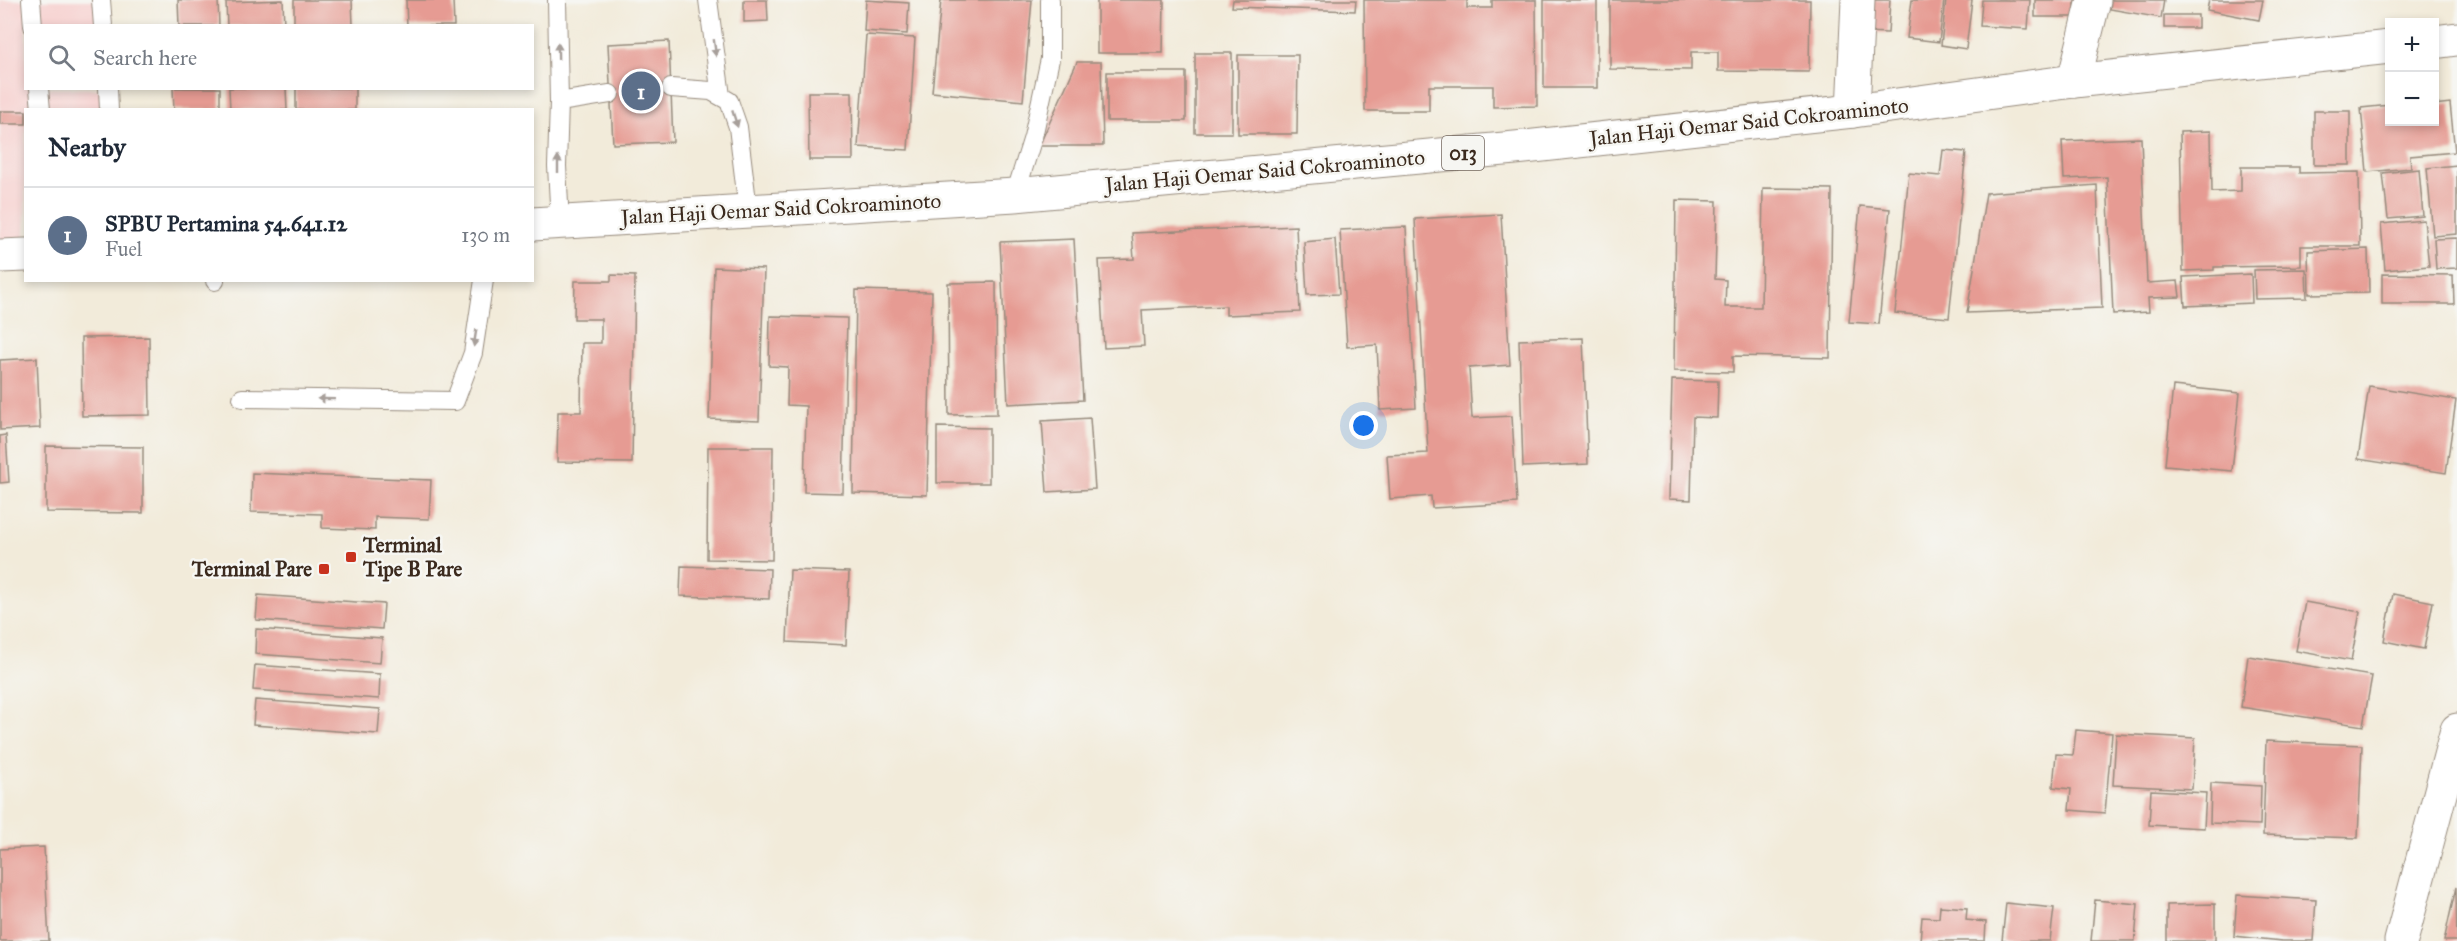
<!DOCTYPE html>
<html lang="en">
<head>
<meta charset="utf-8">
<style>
  body { margin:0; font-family:"IM FELL Great Primer",serif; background:#f2f2f3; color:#1f2937 }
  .controls { position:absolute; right:18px; top:18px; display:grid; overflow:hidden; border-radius:0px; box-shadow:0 3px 9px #0003 }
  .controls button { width:54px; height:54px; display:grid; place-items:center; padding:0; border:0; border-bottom:2px solid #e0e1e3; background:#fff; color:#1f2937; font:30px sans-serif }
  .you { position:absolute; left:1364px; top:426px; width:21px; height:21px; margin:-15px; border:4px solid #fff; border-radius:50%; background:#1a73e8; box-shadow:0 0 0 9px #1a73e833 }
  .badge { display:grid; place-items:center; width:39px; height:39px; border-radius:50%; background:#c8321e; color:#fff; font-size:20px; font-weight:700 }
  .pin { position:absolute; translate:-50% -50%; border:3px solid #fff; box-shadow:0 2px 6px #0006 }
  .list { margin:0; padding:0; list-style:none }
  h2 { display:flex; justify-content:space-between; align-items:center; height:78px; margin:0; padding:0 24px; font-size:26px }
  h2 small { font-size:20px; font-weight:400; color:#747a83 }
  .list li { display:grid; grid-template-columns:39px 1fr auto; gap:18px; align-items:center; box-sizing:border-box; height:96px; padding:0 24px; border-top:2px solid #e0e1e3 }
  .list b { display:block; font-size:22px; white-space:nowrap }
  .list p { margin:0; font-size:20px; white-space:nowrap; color:#747a83 }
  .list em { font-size:20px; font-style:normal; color:#747a83 }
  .icon { flex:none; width:33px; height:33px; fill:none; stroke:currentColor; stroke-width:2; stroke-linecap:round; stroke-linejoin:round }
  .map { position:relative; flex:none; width:2457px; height:941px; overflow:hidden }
  .search { position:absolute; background:#fff; box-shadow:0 3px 9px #0003; left:24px; top:24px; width:510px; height:66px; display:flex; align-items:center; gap:15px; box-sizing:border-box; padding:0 21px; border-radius:0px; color:#747a83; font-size:22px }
  .panel { position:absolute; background:#fff; box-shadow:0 3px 9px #0003; left:24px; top:108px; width:510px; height:174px; border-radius:0px }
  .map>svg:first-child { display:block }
  .built { fill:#f7d0cf }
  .building { fill:#e69b93 }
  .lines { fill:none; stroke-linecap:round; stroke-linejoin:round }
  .service-casing { stroke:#968a7c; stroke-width:20 }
  .minor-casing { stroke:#968a7c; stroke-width:35 }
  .tertiary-casing { stroke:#968a7c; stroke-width:35 }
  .primary-casing { stroke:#968a7c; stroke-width:35 }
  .service { stroke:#fff; stroke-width:18 }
  .minor { stroke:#fff; stroke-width:33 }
  .tertiary { stroke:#fff; stroke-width:33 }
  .primary { stroke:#fff; stroke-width:33 }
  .oneway { fill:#a79f9a }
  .poi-dot { fill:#c8321e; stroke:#f6f6f2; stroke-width:2 }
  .labels { text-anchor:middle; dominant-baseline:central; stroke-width:5; stroke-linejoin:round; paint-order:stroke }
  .shield { fill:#f6f6f2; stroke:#73675e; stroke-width:1.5 }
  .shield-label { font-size:20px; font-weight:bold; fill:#3b2a1e }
  .street-label { font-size:21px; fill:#3b2a1e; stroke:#f6f6f2 }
  .poi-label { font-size:21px; font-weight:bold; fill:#3b2a1e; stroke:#f6f6f2; text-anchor:start }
</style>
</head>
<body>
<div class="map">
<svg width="2457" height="941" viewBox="0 0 2457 941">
  <rect width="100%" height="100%" fill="#f6f6f2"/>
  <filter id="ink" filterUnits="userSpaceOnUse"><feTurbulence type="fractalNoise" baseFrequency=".0167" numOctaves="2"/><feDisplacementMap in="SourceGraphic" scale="12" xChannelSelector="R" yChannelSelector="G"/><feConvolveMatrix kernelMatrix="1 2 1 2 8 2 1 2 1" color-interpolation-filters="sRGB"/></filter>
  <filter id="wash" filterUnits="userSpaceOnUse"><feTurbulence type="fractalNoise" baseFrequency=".008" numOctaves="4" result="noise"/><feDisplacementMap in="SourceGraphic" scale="24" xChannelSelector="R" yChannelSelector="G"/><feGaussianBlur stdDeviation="1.35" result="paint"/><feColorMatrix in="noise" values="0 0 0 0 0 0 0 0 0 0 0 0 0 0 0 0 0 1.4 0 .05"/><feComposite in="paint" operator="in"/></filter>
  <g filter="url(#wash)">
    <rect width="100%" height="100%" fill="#f2ebda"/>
    <!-- built -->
    <path class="built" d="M0,0H101L103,25L26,26V88L108,89L109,109L26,110L25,255L0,256Z"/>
    <g id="blocks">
      <!-- building -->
      <path class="building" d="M178,0H218L219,26H179Z
        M283,0L284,26H227L226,2Z
        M294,0H352L353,26H294Z
        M406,0H453L454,26H407Z
        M744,0H767L768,21L744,22Z
        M866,0L909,3L907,34L864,31Z
        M941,0H1032L1023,101L932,92Z
        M1097,0H1164L1163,53H1097Z
        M1233,0H1356L1355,11L1232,7Z
        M1364,0H1467V8H1492V0H1536L1537,106L1493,107V86H1429V111H1365Z
        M1544,0H1597V88H1544Z
        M1610,0H1810L1809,72L1718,71V52H1691V70L1610,69Z
        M1867,0H1890L1888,33L1865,32Z
        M1912,0H1944L1939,42L1907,38Z
        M1946,0H1972L1966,49L1941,45Z
        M1982,0H2030L2028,29L1980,26Z
        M2035,0H2075V17H2035Z
        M2111,0H2164L2161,18L2110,9Z
        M2209,0H2263L2259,20L2207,10Z
        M2164,15H2198V28H2164Z
        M866,35L915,38L908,150L858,147Z
        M669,41L673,142L613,144L608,44Z
        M1195,53H1232V133H1195Z
        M1238,55H1298L1297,134H1238Z
        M1077,62H1101L1103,146H1039Z
        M1107,72H1186V121H1107Z
        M173,88H220V110H174Z
        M229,88H286L287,110H230Z
        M296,88H355V110H296Z
        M808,92H852L853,160H809Z
        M2450,103L2455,152L2410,156L2411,168L2367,172L2361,108L2390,105V122H2434V105Z
        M0,111H26V124H0Z
        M2314,111H2350V165H2314Z
        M2211,131L2212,192L2241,191V167H2299V173L2359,172L2360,246H2301V266L2214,267V270L2183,271L2180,132Z
        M2141,138L2147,283L2178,281L2180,297L2148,298L2149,312L2113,314L2107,177L2064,179L2062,141Z
        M1943,150L1966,152L1949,318L1895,313L1909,173L1940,176Z
        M2457,165V234L2433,236L2427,168Z
        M2419,169L2423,216L2388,219L2383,173Z
        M2097,185L2102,308L1967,313L1986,193Z
        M1763,188L1832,189L1830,358L1733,356V372L1674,371L1676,200L1717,201L1715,279L1726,280L1725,307H1761Z
        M1860,206L1890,209L1879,324L1849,322Z
        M1501,214L1510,365L1469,368L1472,418L1512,416L1517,503L1432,508L1431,496L1390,499L1387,455L1428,453L1415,219Z
        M2424,220L2429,266L2385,270L2381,224Z
        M1296,226L1300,312L1226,315V306L1142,310L1144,346L1104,348L1099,260L1134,259L1132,233Z
        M1406,227L1416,408L1380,410L1377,345L1347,347L1340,230Z
        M2457,238V268L2436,269L2434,239Z
        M1074,239L1083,400L1008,404L1000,242Z
        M1335,239L1339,294L1307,295L1304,242Z
        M2368,249L2369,293L2309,294L2308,251Z
        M714,267L764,269L759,421L709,419Z
        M2306,269L2307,298L2255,299L2254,270Z
        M2251,274L2252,303L2185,306L2183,277Z
        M2382,274L2453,275L2454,304H2382Z
        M611,275L635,276L632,463L557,462L558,412H581L582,343H601V319H574L575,281H611Z
        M996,282L997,414L949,415L948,283Z
        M856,290L932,292L927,495L853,493Z
        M770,316L847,318L843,493L804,492L806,406L787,405L788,367L769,366Z
        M149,337L150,415L82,416L81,338Z
        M1583,338L1588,464L1523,467L1519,340Z
        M37,358L40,428L0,430V360Z
        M1672,380L1718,381L1717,418L1693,417L1691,500L1669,499Z
        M2173,386L2240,393L2232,471L2165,465Z
        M2369,386L2456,400L2446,473L2358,459Z
        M1090,418L1095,489L1047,492L1042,421Z
        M937,427L989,428V483H937Z
        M6,435L9,482L0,483V436Z
        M46,446L143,447V513L46,512Z
        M708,447H773L772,560L707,559Z
        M252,473L431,480L429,519L375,517V530L322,528V514L251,512Z
        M681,566L770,569L769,599L680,596Z
        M790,570L849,572L846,645L787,642Z
        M2393,594L2433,602L2424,649L2384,641Z
        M258,595L384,604L382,629L256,620Z
        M2305,602L2360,612L2351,661L2296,651Z
        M256,629L382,638L380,663L255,654Z
        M2248,656L2372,676L2363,726L2241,707Z
        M255,665L380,674L379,699L253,690Z
        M255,700L380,709L378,734L253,725Z
        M2076,730L2112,733L2105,813L2069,810L2071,789L2053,787L2056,754L2073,755Z
        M2116,734L2195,738L2192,789L2113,785Z
        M2266,741L2362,745L2358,838L2263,835Z
        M2211,783L2261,786L2260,825L2210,823Z
        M2151,790L2206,793L2204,828L2149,825Z
        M44,847L49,941H0V849Z
        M2456,887L2457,941H2444Z
        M2237,895L2316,900L2313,941H2282L2234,936Z
        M2095,900L2138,904L2135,941H2091Z
        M2006,903L2054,908L2050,941H2002Z
        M2215,904V941H2167V905Z
        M1940,906L1967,908L1966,920L1986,922L1985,941H1920L1922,917L1939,918Z"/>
    </g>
  </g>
  <g filter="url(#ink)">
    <use href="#blocks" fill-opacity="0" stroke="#968a7c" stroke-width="1.5"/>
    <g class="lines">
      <!-- service casing -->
      <g class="service-casing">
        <path id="service" d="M31,0L33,26
          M101,0L103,26
          M557,0L559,102
          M708,0L721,96
          M39,88L41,110
          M108,88L109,110
          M671,88L711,91L729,101L738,127L748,210
          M1015,195L1033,137L1050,59V0
          M560,223L557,166L559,102L610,94
          M215,280V281
          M242,398L455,401L473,353L484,280"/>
      </g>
      <!-- minor casing -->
      <g class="minor-casing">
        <path id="minor" d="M2074,81L2094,0
          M1853,111L1858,0"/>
      </g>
      <!-- tertiary casing -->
      <g class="tertiary-casing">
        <path id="tertiary" d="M2401,941L2457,730"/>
      </g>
      <!-- primary casing -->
      <g class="primary-casing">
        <path id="primary" d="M2434,42L2457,39
          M532,224L1015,195L1515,148L1853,111L2074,81L2390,47
          M0,256L26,255"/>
      </g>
      <!-- service -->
      <use href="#service" class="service"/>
      <!-- minor -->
      <use href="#minor" class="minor"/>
      <!-- tertiary -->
      <use href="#tertiary" class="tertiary"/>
      <!-- primary -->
      <use href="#primary" class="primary"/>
    </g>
    <!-- one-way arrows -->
    <defs><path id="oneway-solid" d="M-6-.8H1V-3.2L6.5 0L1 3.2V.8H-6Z" transform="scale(1.5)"/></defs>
    <g class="oneway">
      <use href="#oneway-solid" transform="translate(715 48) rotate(82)"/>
      <use href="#oneway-solid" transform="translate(558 51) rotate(-91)"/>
      <use href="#oneway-solid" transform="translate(735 119) rotate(72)"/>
      <use href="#oneway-solid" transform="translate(558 164) rotate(-90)"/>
      <use href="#oneway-solid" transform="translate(475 338) rotate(99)"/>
      <use href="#oneway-solid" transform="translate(326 399) rotate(-179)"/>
    </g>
  </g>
  <!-- markers -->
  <g class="poi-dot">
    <rect x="345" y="551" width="12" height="12" rx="3"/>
    <rect x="318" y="563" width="12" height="12" rx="3"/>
  </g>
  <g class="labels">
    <!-- shield labels -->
    <rect class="shield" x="1442" y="136" width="42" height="34" rx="4.5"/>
    <g class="shield-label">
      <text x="1463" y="153">013</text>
    </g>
    <!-- street labels -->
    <g class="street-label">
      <text transform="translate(1749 122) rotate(-6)">Jalan Haji Oemar Said Cokroaminoto</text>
      <text transform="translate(1265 171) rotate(-5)">Jalan Haji Oemar Said Cokroaminoto</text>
      <text transform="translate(781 209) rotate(-3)">Jalan Haji Oemar Said Cokroaminoto</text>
    </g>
    <!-- poi labels -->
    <g class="poi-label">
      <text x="363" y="545">Terminal<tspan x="363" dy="24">Tipe B Pare</tspan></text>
      <text x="312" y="569" text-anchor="end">Terminal Pare</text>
    </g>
  </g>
</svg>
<div class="controls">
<button>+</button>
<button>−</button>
</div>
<div class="you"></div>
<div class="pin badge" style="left:641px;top:91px;background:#5c6f8a">1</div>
<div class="search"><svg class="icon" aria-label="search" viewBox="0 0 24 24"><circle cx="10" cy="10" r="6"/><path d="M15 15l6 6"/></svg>Search here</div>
<section class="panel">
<h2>Nearby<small></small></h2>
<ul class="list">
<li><span class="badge" style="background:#5c6f8a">1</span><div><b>SPBU Pertamina 54.641.12</b><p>Fuel</p></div><em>130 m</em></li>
</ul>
</section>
</div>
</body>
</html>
